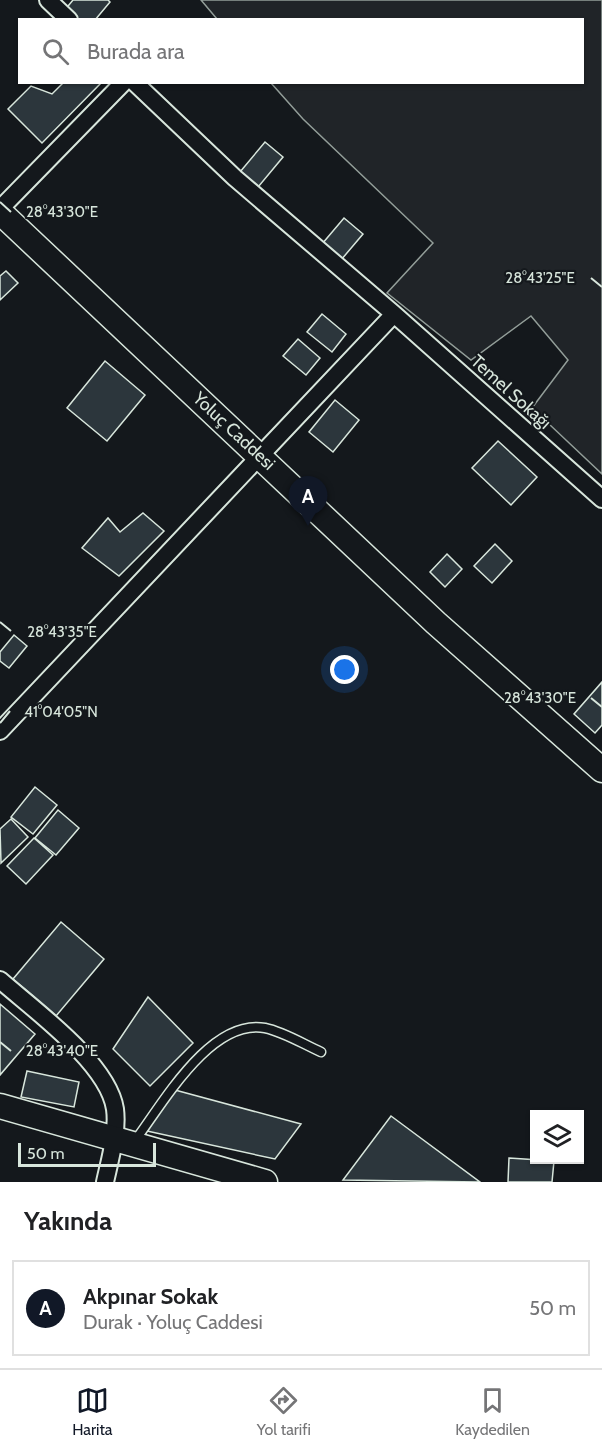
<!DOCTYPE html>
<html lang="tr">
<head>
<meta charset="utf-8">
<style>
  body { margin:0; font-family:Cabin,sans-serif; background:#f2f2f2; color:#202124 }
  .controls { position:absolute; right:18px; bottom:18px; display:grid; overflow:hidden; border-radius:0px; box-shadow:0 2px 4px #0004 }
  .controls button { width:54px; height:54px; display:grid; place-items:center; padding:0; border:0; border-bottom:2px solid #e0e0e0; background:#fff; color:#202124; font:30px sans-serif }
  .scale { position:absolute; left:18px; bottom:15px; width:138px; box-sizing:border-box; padding-left:6px; border:3px solid #d8e6dc; border-top:0; font-size:16px; line-height:21px; white-space:nowrap; color:#d8e6dc; -webkit-text-stroke:4px #14181c; paint-order:stroke }
  .you { position:absolute; left:345px; top:670px; width:21px; height:21px; margin:-15px; border:4px solid #fff; border-radius:50%; background:#1a73e8; box-shadow:0 0 0 9px #1a73e833 }
  .badge { display:grid; place-items:center; width:39px; height:39px; border-radius:50%; background:#111827; color:#fff; font-size:20px; font-weight:700 }
  .pin { position:absolute; translate:-50% -50px; filter:drop-shadow(0 2px 3px #0008) }
  .pin::after { content:''; position:absolute; top:32px; width:21px; height:18px; background:inherit; clip-path:polygon(0 0,100% 0,50% 100%) }
  .list { margin:0; padding:0; list-style:none }
  h2 { display:flex; justify-content:space-between; align-items:center; height:78px; margin:0; padding:0 24px; font-size:26px }
  h2 small { font-size:20px; font-weight:400; color:#757577 }
  .list li { display:grid; grid-template-columns:39px 1fr auto; gap:18px; align-items:center; box-sizing:border-box; height:96px; margin:0 12px 12px; padding:0 12px; border:2px solid #e0e0e0; border-radius:0px }
  .list b { display:block; font-size:22px; white-space:nowrap }
  .list p { margin:0; font-size:20px; white-space:nowrap; color:#757577 }
  .list em { font-size:20px; font-style:normal; color:#757577 }
  .icon { flex:none; width:33px; height:33px; fill:none; stroke:currentColor; stroke-width:2; stroke-linecap:round; stroke-linejoin:round }
  .map { position:relative; flex:none; width:602px; height:1182px; overflow:hidden }
  .search { position:absolute; background:#fff; box-shadow:0 2px 4px #0004; left:18px; right:18px; top:18px; height:66px; display:flex; align-items:center; gap:15px; box-sizing:border-box; padding:0 21px; border-radius:0px; color:#757577; font-size:22px }
  .sheet { height:186px; background:#fff }
  nav { display:flex; justify-content:space-around; align-items:center; box-sizing:border-box; height:84px; border-top:2px solid #e0e0e0; background:#fff; font-size:16px; color:#757577 }
  nav a { display:grid; justify-items:center; gap:3px }
  nav .on { color:#111827 }
  .map>svg:first-child { display:block }
  .green { fill:#202428; stroke:#939e99; stroke-width:1.5 }
  .building { fill:#2c363c; stroke:#d8e6dc; stroke-width:1.5 }
  .lines { fill:none; stroke-linecap:round; stroke-linejoin:round }
  .lane-casing { stroke:#d8e6dc; stroke-width:11 }
  .street-casing { stroke:#d8e6dc; stroke-width:20 }
  .secondary-casing { stroke:#d8e6dc; stroke-width:27 }
  .lane { stroke:#14181c; stroke-width:8 }
  .street { stroke:#14181c; stroke-width:16 }
  .secondary { stroke:#14181c; stroke-width:24 }
  .ticks { fill:none; stroke:#d8e6dc; stroke-width:2 }
  .labels { text-anchor:middle; dominant-baseline:central; stroke-width:4.5; stroke-linejoin:round; paint-order:stroke }
  .street-label { font-size:18px; fill:#d8e6dc; stroke:#14181c }
  .ticks-label { font-size:15px; text-anchor:middle; fill:#d8e6dc; stroke:#14181c; stroke-width:4.5; stroke-linejoin:round; paint-order:stroke }
</style>
</head>
<body>
<div class="map">
<svg width="602" height="1182" viewBox="0 0 602 1182">
  <rect width="100%" height="100%" fill="#14181c"/>
  <!-- green -->
  <path class="green" d="M201,0H602V474L532,408L568,360L531,316L471,360L387,293L433,243L303,119L271,83L582,82V20L217,19Z"/>
  <!-- building -->
  <path class="building" d="M73,0H108L110,2L95,20H74L64,11Z
    M64,82H102L42,143L8,109L31,86L52,94Z
    M265,142L283,157L253,193L235,178Z
    M344,218L363,234L341,260L322,244Z
    M6,271L18,283L0,300V276Z
    M322,314L346,334L332,352L307,332Z
    M298,339L320,358L306,375L283,356Z
    M105,361L145,395L107,441L67,408Z
    M335,400L359,420L333,452L309,432Z
    M498,441L537,477L511,505L472,468Z
    M143,513L164,531L119,576L82,548L108,518L120,532Z
    M495,544L512,561L492,583L474,566Z
    M447,554L462,569L445,587L430,572Z
    M14,635L27,646L9,668L0,661V652Z
    M602,682V725L595,733L574,714Z
    M35,787L57,805L33,834L11,817Z
    M58,810L79,828L56,855L35,838Z
    M11,819L28,837L1,863L0,829Z
    M34,838L53,855L26,884L7,866Z
    M61,922L104,959L56,1016L13,979Z
    M148,997L193,1043L150,1086L113,1049Z
    M0,1004L35,1034L0,1075Z
    M27,1071L79,1082L74,1107L21,1097Z
    M175,1090L301,1124L275,1159L147,1131Z
    M391,1116L480,1182L343,1180Z
    M509,1158L554,1161L552,1182H508Z"/>
  <g class="lines">
    <!-- lane casing -->
    <g class="lane-casing">
      <path id="lane" d="M134,1142C162,1105 210,1018 265,1028C284,1032 303,1044 321,1052"/>
    </g>
    <!-- street casing -->
    <g class="street-casing">
      <path id="street" d="M48,0L69,20
        M134,82L235,178L394,314L602,499
        M0,209L124,82
        M0,731L394,314
        M0,980C34,1010 108,1063 115,1109C118,1132 110,1159 105,1182"/>
    </g>
    <!-- secondary casing -->
    <g class="secondary-casing">
      <path id="secondary" d="M0,212L436,623L602,770
        M0,1106L265,1182"/>
    </g>
    <!-- lane -->
    <use href="#lane" class="lane"/>
    <!-- street -->
    <use href="#street" class="street"/>
    <!-- secondary -->
    <use href="#secondary" class="secondary"/>
  </g>
  <!-- ticks -->
  <path class="ticks" d="M0,202L11,212M591,278L602,287M0,622L11,631M591,698L602,707M0,723L10,711M0,1042L11,1051"/>
  <g class="labels">
    <!-- street labels -->
    <g class="street-label">
      <text transform="translate(511 392) rotate(42)">Temel Sokağı</text>
      <text transform="translate(234 431) rotate(43)">Yoluç Caddesi</text>
    </g>
  </g>
  <g class="ticks-label">
    <text x="62" y="217">28°43'30"E</text>
    <text x="540" y="283">28°43'25"E</text>
    <text x="62" y="637">28°43'35"E</text>
    <text x="540" y="703">28°43'30"E</text>
    <text x="61" y="717">41°04'05"N</text>
    <text x="62" y="1056">28°43'40"E</text>
  </g>
</svg>
<div class="controls">
<button><svg class="icon" aria-label="layers" viewBox="0 0 24 24"><path d="M12 4l9 5-9 5-9-5zM3 14l9 5 9-5"/></svg></button>
</div>
<div class="scale">50 m</div>
<div class="you"></div>
<div class="pin badge" style="left:308px;top:526px">A</div>
<div class="search"><svg class="icon" aria-label="search" viewBox="0 0 24 24"><circle cx="10" cy="10" r="6"/><path d="M15 15l6 6"/></svg>Burada ara</div>
</div>
<section class="sheet">
<h2>Yakında<small></small></h2>
<ul class="list">
<li><span class="badge">A</span><div><b>Akpınar Sokak</b><p>Durak · Yoluç Caddesi</p></div><em>50 m</em></li>
</ul>
</section>
<nav>
<a class="on"><svg class="icon" aria-label="map" viewBox="0 0 24 24"><path d="M3 6l6-2 6 2 6-2v14l-6 2-6-2-6 2zM9 4v14M15 6v14"/></svg>Harita</a>
<a><svg class="icon" aria-label="directions" viewBox="0 0 24 24"><path d="M12 3l9 9-9 9-9-9zM9 14v-3h6M13 9l2 2-2 2"/></svg>Yol tarifi</a>
<a><svg class="icon" aria-label="saved" viewBox="0 0 24 24"><path d="M7 4h10v16l-5-4-5 4z"/></svg>Kaydedilen</a>
</nav>
</body>
</html>
